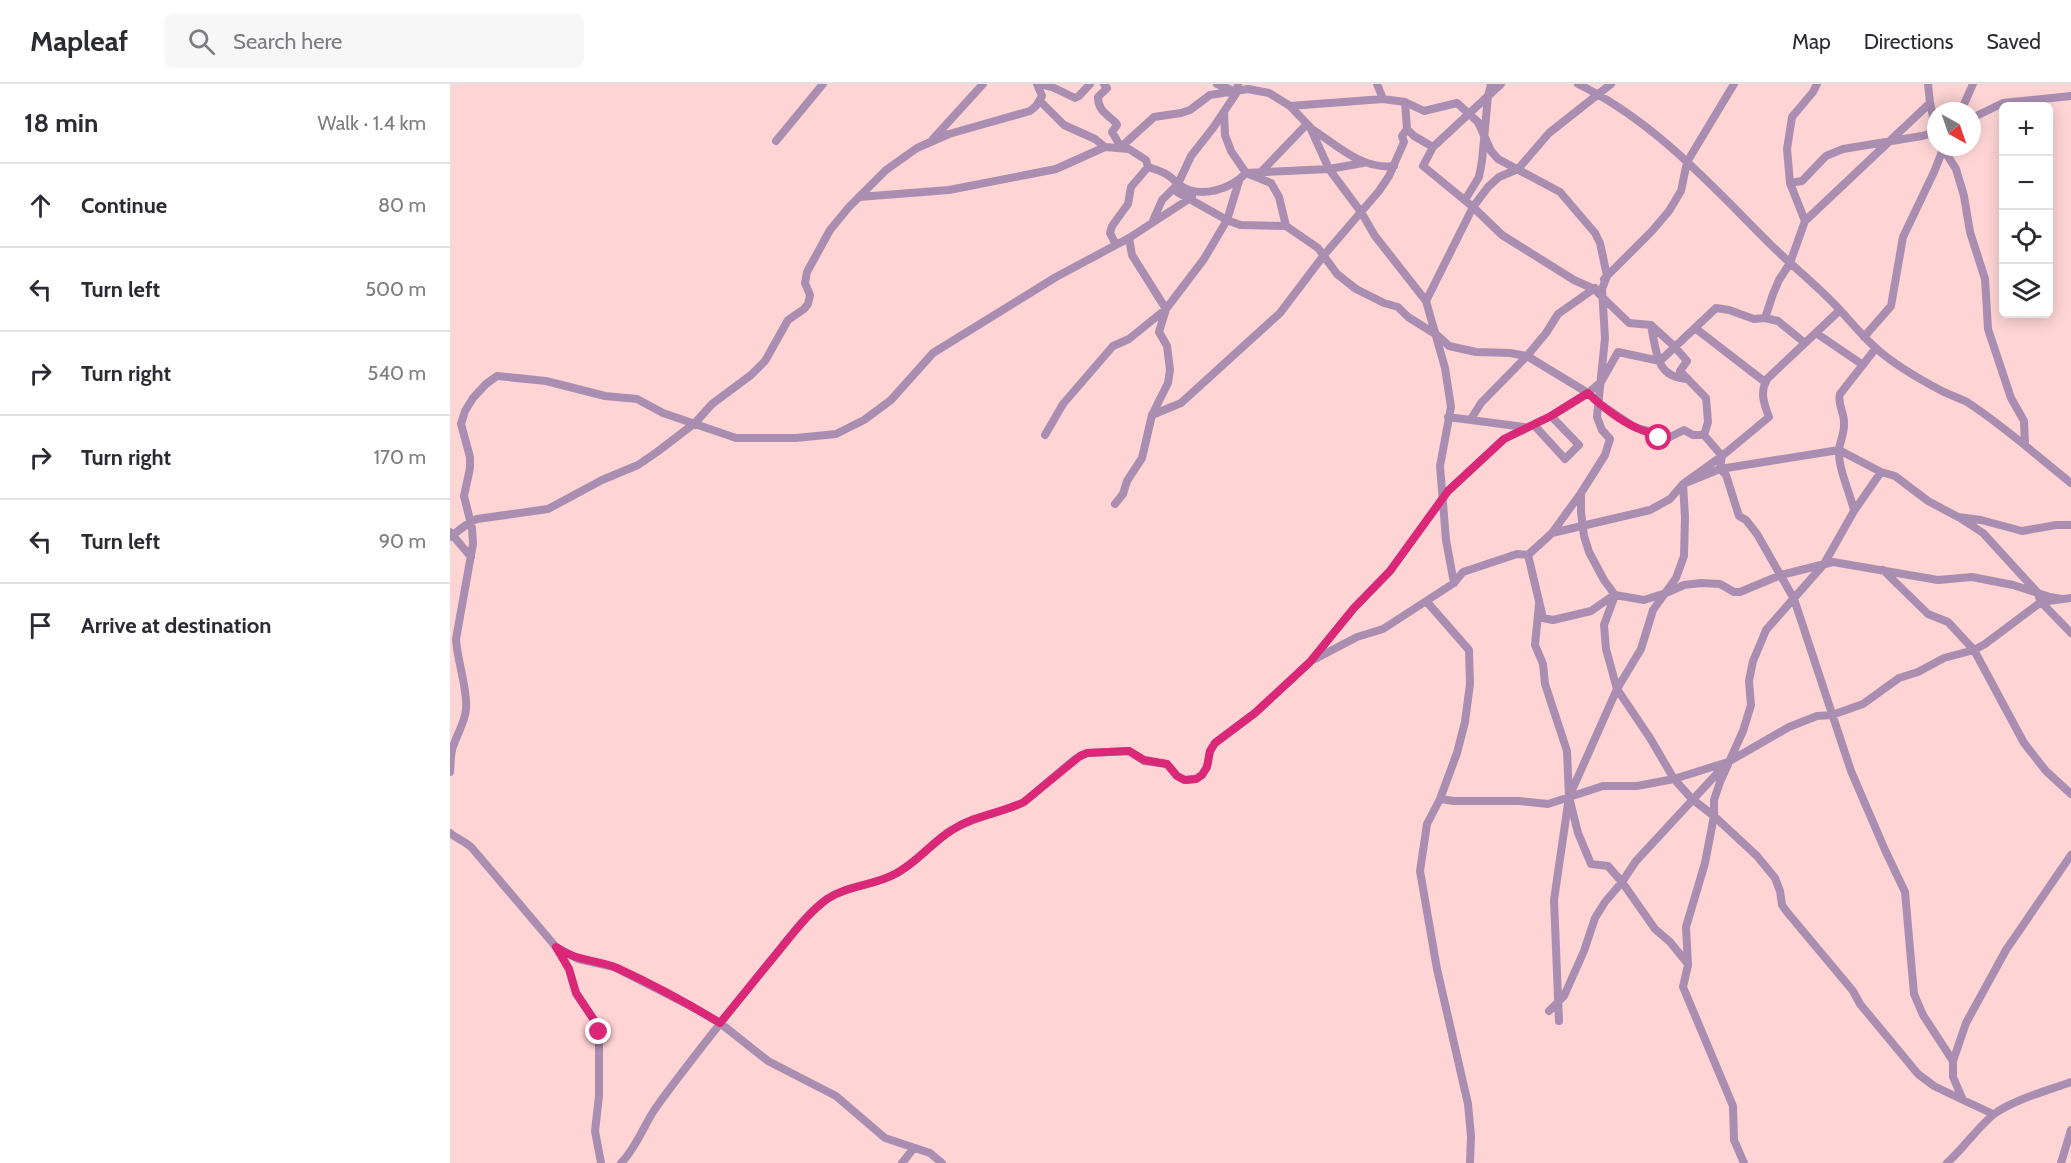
<!DOCTYPE html>
<html lang="en">
<head>
<meta charset="utf-8">
<style>
  body { margin:0; font-family:Cabin,sans-serif; background:#f7f7f7; color:#2b2b33 }
  .controls { position:absolute; right:18px; top:18px; display:grid; overflow:hidden; border-radius:9px; box-shadow:0 3px 15px #0003 }
  .controls button { width:54px; height:54px; display:grid; place-items:center; padding:0; border:0; border-bottom:2px solid #e1e1e2; background:#fff; color:#2b2b33; font:30px sans-serif }
  .compass { position:absolute; left:1477px; top:18px; width:54px; height:54px; border-radius:50%; background:#fff; box-shadow:0 3px 15px #0003; rotate:140deg }
  .stop { position:absolute; width:18px; height:18px; margin:-14px; border:4px solid #db2777; border-radius:50%; background:#fff }
  .stop.end { background:#db2777; border-color:#fff; box-shadow:0 2px 6px #0008 }
  .list { margin:0; padding:0; list-style:none }
  h2 { display:flex; justify-content:space-between; align-items:center; height:78px; margin:0; padding:0 24px; font-size:26px }
  h2 small { font-size:20px; font-weight:400; color:#7c7c81 }
  .list li { display:grid; grid-template-columns:39px 1fr auto; gap:18px; align-items:center; box-sizing:border-box; height:84px; padding:0 24px; border-top:2px solid #e1e1e2 }
  .list b { display:block; font-size:22px; white-space:nowrap }
  .list em { font-size:20px; font-style:normal; color:#7c7c81 }
  .icon { flex:none; width:33px; height:33px; fill:none; stroke:currentColor; stroke-width:2; stroke-linecap:round; stroke-linejoin:round }
  .map { position:relative; flex:none; width:1621px; height:1079px; overflow:hidden }
  header { display:flex; align-items:center; gap:36px; box-sizing:border-box; height:84px; padding:0 30px; background:#fff; border-bottom:2px solid #e1e1e2 }
  header strong { font-size:28px }
  nav { display:flex; gap:33px; margin-inline-start:auto; font-size:21px }
  .search { width:420px; height:54px; background:#f7f7f7; display:flex; align-items:center; gap:15px; box-sizing:border-box; padding:0 21px; border-radius:9px; color:#7c7c81; font-size:22px }
  main { display:flex }
  aside { flex:1; background:#fff }
  .map>svg:first-child { display:block }
  .lines { fill:none; stroke-linecap:round; stroke-linejoin:round }
  .street { stroke:#aa8eb2; stroke-width:8 }
  .route { stroke:#db2777; stroke-width:8 }
</style>
</head>
<body>
<header>
<strong>Mapleaf</strong>
<div class="search"><svg class="icon" aria-label="search" viewBox="0 0 24 24"><circle cx="10" cy="10" r="6"/><path d="M15 15l6 6"/></svg>Search here</div>
<nav><a>Map</a><a>Directions</a><a>Saved</a></nav>
</header>
<main>
<aside>
<h2>18 min<small>Walk · 1.4 km</small></h2>
<ul class="list">
<li><svg class="icon" aria-label="ahead" viewBox="0 0 24 24"><path d="M12 20V5M6 11l6-6 6 6"/></svg><div><b>Continue</b></div><em>80 m</em></li>
<li><svg class="icon" aria-label="left" viewBox="0 0 24 24"><path d="M17 20v-9H6M10 6l-5 5 5 5"/></svg><div><b>Turn left</b></div><em>500 m</em></li>
<li><svg class="icon" aria-label="right" viewBox="0 0 24 24"><path d="M7 20v-9h11M14 6l5 5-5 5"/></svg><div><b>Turn right</b></div><em>540 m</em></li>
<li><svg class="icon" aria-label="right" viewBox="0 0 24 24"><path d="M7 20v-9h11M14 6l5 5-5 5"/></svg><div><b>Turn right</b></div><em>170 m</em></li>
<li><svg class="icon" aria-label="left" viewBox="0 0 24 24"><path d="M17 20v-9H6M10 6l-5 5 5 5"/></svg><div><b>Turn left</b></div><em>90 m</em></li>
<li><svg class="icon" aria-label="arrive" viewBox="0 0 24 24"><path d="M6 21V4h12l-3 4 3 4H6"/></svg><div><b>Arrive at destination</b></div></li>
</ul>
</aside>
<div class="map">
<svg width="1621" height="1079" viewBox="0 0 1621 1079">
  <rect width="100%" height="100%" fill="#fed4d4"/>
  <g class="lines">
    <!-- street -->
    <path class="street" d="M590,0L602,3L625,14L629,12L640,0
      M654,0L657,4L648,13C648,27 657,30 666,39L667,41L662,48L671,63
      M767,0L784,7
      M927,0L933,15L955,18L974,27L1007,19L1028,38L1041,67L1048,75L1110,108L1145,149L1150,159L1157,192L1152,205L1155,254L1147,333L1152,346L1160,355L1155,371L1131,409V428L1134,452L1139,468L1154,496L1165,511L1194,516L1216,509L1234,501L1251,499L1270,500L1284,508H1290L1331,491L1383,478L1488,496L1522,493L1563,501L1600,513L1612,515
      M1041,0L1038,12L983,63L973,82L1023,123L1052,151L1124,196L1144,205L1179,239L1201,241L1224,262L1237,277L1230,287L1256,314L1258,338L1254,351L1272,372L1270,385L1276,391L1289,432L1296,436L1307,450L1344,515L1401,687L1435,766L1455,808L1464,910L1473,931L1503,977
      M1128,0C1204,37 1261,101 1320,160C1342,182 1368,202 1389,225C1402,239 1413,253 1427,265C1446,282 1469,295 1492,307C1500,311 1509,314 1517,318C1554,342 1587,372 1621,399
      M1478,0L1480,19L1486,45
      M590,17L614,41L645,55L655,63
      M955,18L957,45L964,52L983,63
      M840,22L933,15
      M1511,27L1523,0
      M774,28L775,51L781,67L796,89L821,99L829,113L836,142L868,164L887,190L906,205L934,219L948,223L958,233L987,251L999,262L1026,268L1060,269L1077,272L1138,309L1147,318L1186,344L1199,347L1209,355H1216L1234,346L1243,351H1254
      M1522,34L1553,19L1621,12
      M862,45C887,61 912,86 944,82
      M483,55L533,0
      M326,57L373,0
      M671,63L704,33L731,29L740,26L760,11L798,5L819,9L840,22L860,43L879,85L911,128L925,152L976,217L995,284L1001,323L990,382L996,456L1004,499
      M1492,63L1506,85L1514,112L1520,148L1535,195L1538,245L1561,314L1574,337L1575,361
      M810,89L857,40
      M1340,99L1352,97L1376,72L1393,65L1472,52L1486,48
      M728,100L727,108L777,136L790,141L836,142
      M409,113L499,106L606,85L655,63L679,65L696,76L698,83C704,85 711,87 716,90C722,93 726,99 731,102C751,115 781,105 796,89L879,85L913,79
      M1015,116L1029,93L1032,77L1038,12L1051,0
      M1355,137L1340,99L1337,65L1342,33L1363,8L1367,0
      M702,139L742,113
      M666,161L660,149L662,142L678,120L681,103L698,83
      M1154,195L1202,147L1219,127L1231,107L1237,78L1284,0
      M976,217L1023,123L1038,103L1049,93L1068,85L1099,49L1161,0
      M1315,234L1323,210L1329,196L1340,179L1355,137L1480,19
      M1201,242C1207,268 1205,293 1237,295
      M1245,244L1315,298
      M1366,249L1413,281
      M1414,253L1441,222L1453,153L1484,88L1494,63
      M702,331L731,319L830,229L874,171L929,107L939,92L954,58L952,52L957,45
      M998,333L1074,343
      M1021,335L1031,319L1077,272L1096,249L1108,230L1145,204
      M1084,341L1115,375L1129,361L1101,332
      M595,351L613,320L663,262L679,255L716,225L682,171L679,154
      M665,420L673,410L677,397L692,374L702,331L718,299L720,286L717,262L709,248L716,225L754,175L777,136L789,97
      M1404,427L1431,388
      M1510,434L1533,449L1587,508L1591,518L1621,549
      M0,448L21,473
      M1102,449L1131,409
      M0,453L20,438L27,435L98,425L152,396L188,381L207,368L245,339L262,320L301,291L315,277L338,236L354,225L358,220L360,211L355,199L357,188L380,146L399,123L436,86L467,64L499,50L580,27L586,22L592,12L587,0
      M1078,471L1093,534L1103,536L1141,527L1164,511
      M1433,486L1478,530L1498,538L1524,566L1574,659L1596,687L1621,710
      M1165,511L1154,541L1156,565L1167,605L1200,654L1224,695L1242,715L1264,732L1307,772L1325,794L1330,807L1332,821L1337,828L1403,907L1410,920L1468,990L1484,1002L1513,1016
      M977,518L1019,566L1020,600L1015,638L1007,669L990,715L977,740L970,787L987,885L1018,1020L1021,1052L1020,1079
      M1089,520L1085,561L1093,580L1095,600L1117,667L1119,713L1128,749L1141,780L1158,782L1172,798L1205,845L1220,858L1238,880
      M863,576L907,553L933,545L1004,499L1013,488L1067,470L1078,471L1102,449L1200,426L1220,415L1233,400L1272,372L1319,333C1314,320 1309,307 1318,294L1390,226
      M0,688C1,679 0,668 4,660C8,648 15,638 16,625C18,605 7,577 6,555L23,460L22,444L14,412L20,384V373L11,340L15,327L23,314L36,300L47,292L96,297L155,312L187,315L213,329L286,354H346L386,350L414,336L441,316L483,269L606,193L679,154L702,139L712,116L728,100L741,72L763,44L787,8L788,0
      M990,715L1004,717H1069L1098,720L1153,702H1187L1224,695L1278,678L1339,643L1367,632L1382,631L1413,620L1449,594L1468,588L1494,574L1524,566L1535,560L1591,518L1621,514
      M0,749C7,755 15,757 22,764L106,863L128,875L164,883L248,926L270,939L318,977L386,1012L435,1054L480,1069L492,1079
      M108,866L119,885L126,909L144,936L149,948V1012L145,1047L151,1079
      M1099,927L1114,912L1134,867L1145,834L1155,818L1172,798L1186,777L1274,682
      M1109,937L1104,816L1119,713L1167,605L1191,565L1203,526L1226,494L1234,472L1235,433L1233,400L1270,385L1389,366L1431,388L1445,392L1478,417L1508,433L1531,436L1572,447L1606,441H1621
      M1543,1030L1513,1016L1503,993V977L1516,939L1556,866L1621,771
      M171,1079C187,1063 194,1040 207,1022C242,974 279,928 316,882C334,861 354,831 377,815C400,800 423,802 445,790C467,779 482,758 502,746C527,731 550,730 574,718L625,675L637,669L679,667L694,677L717,680L727,692L734,696L746,695L752,691L757,683L760,667L765,659L805,629L860,578L904,524L940,487L998,407L1054,355L1101,332L1138,309L1151,298L1168,268L1210,277L1266,224L1279,226L1304,235L1315,234L1328,237L1355,259
      M452,1079L464,1064
      M1294,1079L1284,1056L1283,1022L1233,903L1238,881L1236,843L1255,779L1264,732V716L1270,698L1293,647L1301,621L1299,597L1303,577L1309,563L1316,546L1374,480L1404,427C1400,408 1388,385 1389,366C1390,357 1395,348 1394,338C1394,328 1387,320 1390,310L1426,264
      M1497,1079C1513,1065 1527,1044 1543,1031C1560,1017 1599,1006 1621,998
      M1611,1079L1621,1046"/>
  </g>
  <g class="lines">
    <!-- route -->
    <path class="route" d="M149,948L144,936L126,909L119,885L106,863C127,878 146,875 167,884C202,900 237,919 270,939C289,916 308,892 327,869C342,851 358,829 377,815C398,801 423,802 445,790C467,779 482,758 502,746C527,730 550,730 574,718L630,672L637,669L679,667L694,676L717,680L727,692L735,696L746,695L752,691L757,683L760,667L765,659L805,629L860,578L904,524L940,487L998,407L1054,355L1101,332L1138,309C1150,321 1172,338 1187,344C1195,348 1202,349 1209,354"/>
  </g>
</svg>
<div class="controls">
<button>+</button>
<button>−</button>
<button><svg class="icon" aria-label="locate" viewBox="0 0 24 24"><circle cx="12" cy="12" r="6"/><path d="M12 2v4M12 18v4M2 12h4M18 12h4"/></svg></button>
<button><svg class="icon" aria-label="layers" viewBox="0 0 24 24"><path d="M12 4l9 5-9 5-9-5zM3 14l9 5 9-5"/></svg></button>
</div>
<svg class="compass" viewBox="-18 -18 36 36"><path d="M0-13l5 13h-10z" fill="#e53935"/><path d="M0 13l5-13h-10z" fill="#7c7c81"/></svg>
<div class="stop" style="left:1209px;top:354px"></div>
<div class="stop end" style="left:149px;top:948px"></div>
</div>
</main>
</body>
</html>
